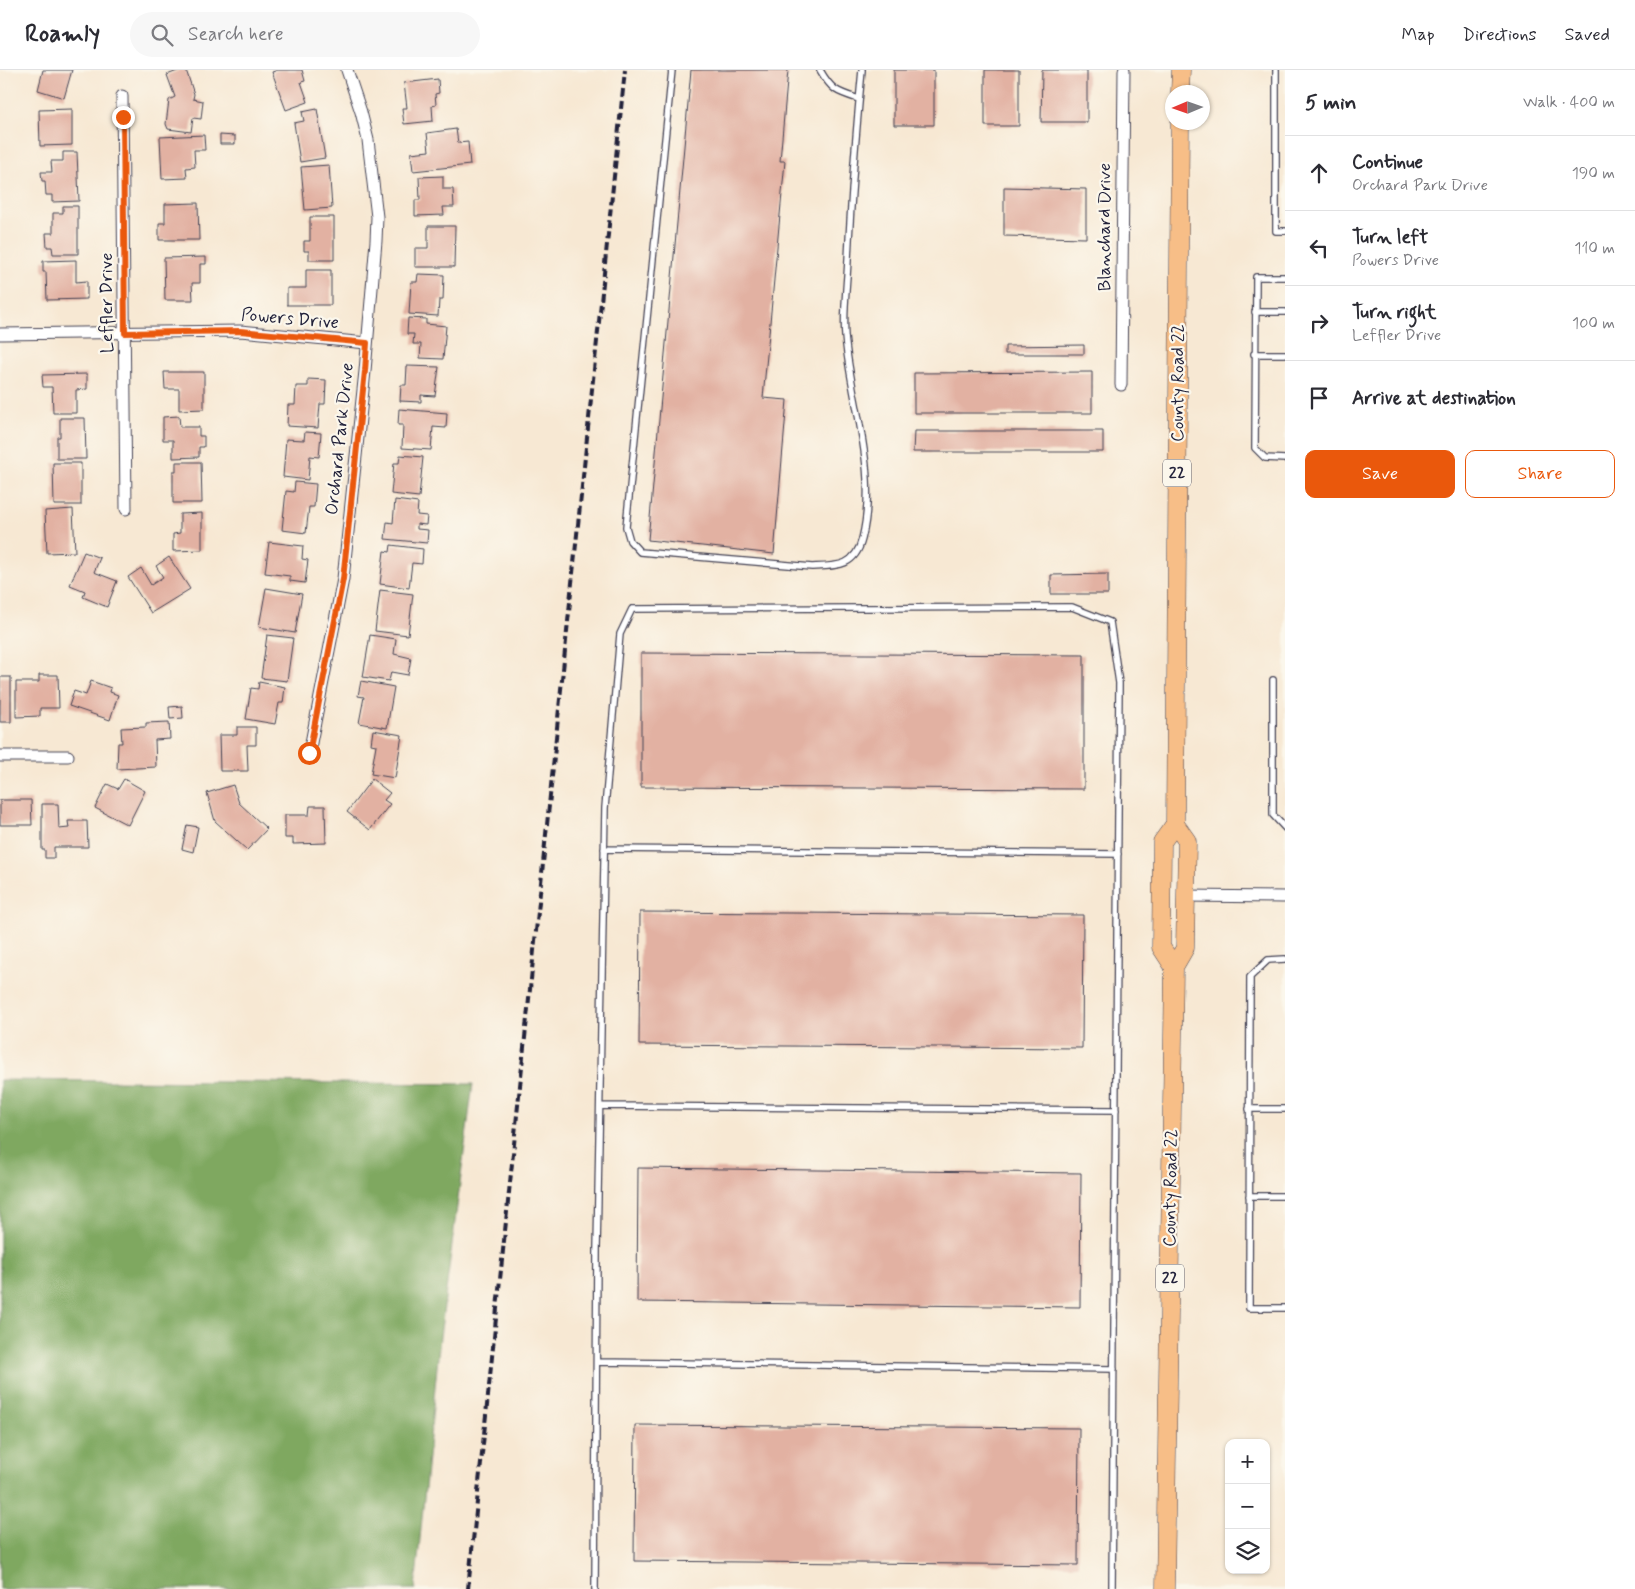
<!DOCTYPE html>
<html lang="en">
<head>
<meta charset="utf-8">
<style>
  body { margin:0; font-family:Mynerve,sans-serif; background:#f7f7f7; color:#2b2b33 }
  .controls { position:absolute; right:15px; bottom:15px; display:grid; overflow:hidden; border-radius:10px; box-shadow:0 1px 4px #0004 }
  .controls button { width:45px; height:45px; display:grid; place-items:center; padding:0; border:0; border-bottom:1px solid #e1e1e2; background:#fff; color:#2b2b33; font:25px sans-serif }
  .compass { position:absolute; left:1165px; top:15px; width:45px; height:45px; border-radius:50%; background:#fff; box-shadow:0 1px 4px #0004; rotate:268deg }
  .stop { position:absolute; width:15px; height:15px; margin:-11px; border:4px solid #ea580c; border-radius:50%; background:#fff }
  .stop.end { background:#ea580c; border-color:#fff; box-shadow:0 1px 5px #0008 }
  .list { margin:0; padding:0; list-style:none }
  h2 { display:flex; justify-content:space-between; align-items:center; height:65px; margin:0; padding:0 20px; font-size:21px }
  h2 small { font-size:16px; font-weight:400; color:#7c7c81 }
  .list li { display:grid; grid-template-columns:32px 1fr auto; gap:15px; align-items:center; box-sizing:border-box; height:75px; padding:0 20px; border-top:1px solid #e1e1e2 }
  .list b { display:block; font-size:19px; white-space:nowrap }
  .list p { margin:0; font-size:16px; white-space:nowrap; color:#7c7c81 }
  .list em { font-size:16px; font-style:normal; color:#7c7c81 }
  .actions { display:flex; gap:10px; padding:15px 20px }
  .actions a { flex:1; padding:11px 0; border:1px solid #ea580c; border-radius:10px; text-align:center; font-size:18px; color:#ea580c }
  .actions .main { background:#ea580c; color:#fff }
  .icon { flex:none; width:28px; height:28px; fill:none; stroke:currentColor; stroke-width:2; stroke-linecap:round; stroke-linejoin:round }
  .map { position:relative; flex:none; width:1285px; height:1519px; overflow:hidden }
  header { display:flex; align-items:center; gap:30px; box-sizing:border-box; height:70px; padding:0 25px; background:#fff; border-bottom:1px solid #e1e1e2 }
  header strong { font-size:24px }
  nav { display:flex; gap:28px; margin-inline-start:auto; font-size:18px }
  .search { width:350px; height:45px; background:#f7f7f7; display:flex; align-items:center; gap:12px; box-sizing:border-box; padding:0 18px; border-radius:28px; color:#7c7c81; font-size:19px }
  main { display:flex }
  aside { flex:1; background:#fff }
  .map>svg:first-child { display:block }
  .forest { fill:#7fa860; stroke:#50654e }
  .building { fill:#e2b1a2 }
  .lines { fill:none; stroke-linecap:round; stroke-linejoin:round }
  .service-casing { stroke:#424052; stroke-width:8 }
  .minor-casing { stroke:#424052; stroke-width:13 }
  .primary-casing { stroke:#424052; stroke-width:19 }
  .service { stroke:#fff; stroke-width:5.5 }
  .minor { stroke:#fff; stroke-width:11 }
  .primary { stroke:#f7be87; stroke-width:18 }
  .rail { stroke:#22223b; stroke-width:4; stroke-dasharray:8 4; stroke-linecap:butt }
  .route { stroke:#ea580c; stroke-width:6 }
  .labels { text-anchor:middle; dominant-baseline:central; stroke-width:4.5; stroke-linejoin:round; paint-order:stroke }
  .shield { fill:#fbf7ec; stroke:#636270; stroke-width:1 }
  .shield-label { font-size:16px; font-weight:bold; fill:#22223b }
  .street-label { font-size:18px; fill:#22223b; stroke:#fbf7ec }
</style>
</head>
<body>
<header>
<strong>Roamly</strong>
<div class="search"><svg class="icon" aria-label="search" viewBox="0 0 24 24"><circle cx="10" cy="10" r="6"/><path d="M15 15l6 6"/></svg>Search here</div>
<nav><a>Map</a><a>Directions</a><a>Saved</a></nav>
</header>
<main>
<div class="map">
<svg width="1285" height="1519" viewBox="0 0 1285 1519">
  <rect width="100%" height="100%" fill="#fbf7ec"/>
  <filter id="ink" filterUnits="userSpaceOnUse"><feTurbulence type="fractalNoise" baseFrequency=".02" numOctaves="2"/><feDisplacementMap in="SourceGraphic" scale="10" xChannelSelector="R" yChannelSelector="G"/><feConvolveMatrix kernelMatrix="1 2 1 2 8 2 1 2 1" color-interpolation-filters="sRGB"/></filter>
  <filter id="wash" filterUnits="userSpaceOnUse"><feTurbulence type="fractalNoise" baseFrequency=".0096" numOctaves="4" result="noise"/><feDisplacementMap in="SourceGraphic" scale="20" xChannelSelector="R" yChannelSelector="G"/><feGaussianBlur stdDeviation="1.12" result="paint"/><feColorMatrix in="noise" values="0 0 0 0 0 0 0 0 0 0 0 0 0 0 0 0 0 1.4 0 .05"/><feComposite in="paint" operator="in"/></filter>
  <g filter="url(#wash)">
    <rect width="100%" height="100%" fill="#f7e8d3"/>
    <!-- forest -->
    <path class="forest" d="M0,1010L473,1014L440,1267L415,1519H0Z"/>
    <g id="blocks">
      <!-- building -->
      <path class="building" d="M43,0H72L64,28L38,20Z
        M180,0H186L194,24L193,29L203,31L201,49L193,48L191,62L168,59L166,54L169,30L175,27L167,5Z
        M278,0H302L305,11L301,12L308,32L286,40L272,2Z
        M691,0H788L780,91H785L763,328L787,330L774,484L648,470Z
        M894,0H934V55H894Z
        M985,0H1019V56H985Z
        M1042,0H1087V52H1041Z
        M438,9L439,23L435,24L436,35L432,36L433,51L404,54L402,38H407L404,13Z
        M72,39V75L40,76L39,40Z
        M317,39L325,88L300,92L294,53L304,51L302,42Z
        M456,59L458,73L468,72L470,95L413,101L411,83L429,81L427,63Z
        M204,65L205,80H194L195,97L186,98L187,108L162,109L160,67Z
        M220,65L235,66V74H220Z
        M63,82H77L79,131L52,132V125H46L45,111H42L41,102H52L51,91H63Z
        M329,95L332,138L305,140L301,97Z
        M443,106V119H453L454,137H443L444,145L415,146V130H420L419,107Z
        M1004,117L1086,119V168L1004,166Z
        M198,133L199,170H159V153H165V134Z
        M63,136H78V184H53L52,177H47L46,163H53V143H63Z
        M310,147H334V190H309V181H304V171H310Z
        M428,156H455L454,197H415V178H428Z
        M206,187V194H200V213H192L193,230H165L164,188Z
        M76,190V212L87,211V229L47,230L46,202H43V191Z
        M306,200H331V235H287V218H306Z
        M418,204L444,205L443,230H439L438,246L409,244L411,212H417Z
        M408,248L426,249V254L446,256L443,289L420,288L421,274H413L414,264H407Z
        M1084,275V284H1005V276Z
        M407,296L439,297L435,326L421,325V332L400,331L401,315H406Z
        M164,302H204V339L179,340V319H165Z
        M1092,302V343H914V303Z
        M87,304V319L76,320V343H53L52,317H43L42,305Z
        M308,309L326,310L325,334H320L318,358L287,356L288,335H295L296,316H308Z
        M399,339L447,343L446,358L433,357L431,380L402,378L403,355H398Z
        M179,346L180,357H199V366H204V377H199V387L173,388V370H163V347Z
        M60,348H85L86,389H57V367H60Z
        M914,361H1103V382H913Z
        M305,362L321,363L319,387L310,386L308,410L283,407L286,369L304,370Z
        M400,385L423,387L419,427L391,424L394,393H399Z
        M176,392H201L202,433H173V401H176Z
        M53,393H81V435H54Z
        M295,412L316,414L314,437H309L306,463L282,460L286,421L294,422Z
        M395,430L418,433L417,445L427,446L426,455L417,454V459L428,460L427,473L385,469L387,452L393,453Z
        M73,439L75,482L47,483L45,441Z
        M202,443V480L173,481V464L180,463V444Z
        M269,472L303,476L302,489L308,490L305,513L290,511V506L265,503Z
        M391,475L423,479L422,494L412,493L409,518L380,514L384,481L390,482Z
        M84,482L100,488L94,502L117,511L107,537L83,527L85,521L70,515Z
        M169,487L190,519L151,543L128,507L141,498L151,515L163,507L156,496Z
        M1108,504V524H1051V505Z
        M266,518L302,524L295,563L259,557Z
        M380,520L413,524L408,565L375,561Z
        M267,565L293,568L287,611L261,608Z
        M370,565L396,569L394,584L411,588L408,605L391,602L389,611L363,607Z
        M641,583L1084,585V719L641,717Z
        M39,605H58L59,638H40V646L16,647V612H39Z
        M0,607H11V652H0Z
        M91,611L111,618L110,622L118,625L110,650L69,636L74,621L86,625Z
        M361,611L394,617L387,658L359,653L364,627L358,626Z
        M259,612L285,617L283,633H279L275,654L246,649L251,618L258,619Z
        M182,636L183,648L170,649L169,637Z
        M169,652L170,669L155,670L156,697L117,699L118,673H122L121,658L146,657V653Z
        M237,657H256V675H247L248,701H220L219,665H237Z
        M373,660L402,665L395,708L371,704L376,675L371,674Z
        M124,709L145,721L128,755L95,738L107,714L118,719Z
        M372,709L390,723L384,730L390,734L370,760L347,742Z
        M233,715L239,733L267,759L247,780L215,751L207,723Z
        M0,730H31L32,755H0Z
        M42,734H58L59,759L69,758L68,751H87L88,777H54V788H45V780H42Z
        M310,736H325L326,773L293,774V768H285V745H309Z
        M187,755L198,757L193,782L182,779Z
        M640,842L1083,845L1082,978L639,975Z
        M638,1098L1081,1103L1080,1237L637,1232Z
        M635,1355L1079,1358L1078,1495L634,1491Z"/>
    </g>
  </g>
  <g filter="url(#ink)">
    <use href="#blocks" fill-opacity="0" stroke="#424052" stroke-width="1"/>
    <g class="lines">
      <!-- service casing -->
      <g class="service-casing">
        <path id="service" d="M672,0L626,457L630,471L640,482L812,497C837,496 855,497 862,469C879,401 851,333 845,266C843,243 847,213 848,190C851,126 856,63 862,0
          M820,0C832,21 837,22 859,29
          M1276,0V161H1285
          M1285,207H1256L1255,378L1265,388L1285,389
          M1255,242H1285
          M1254,284H1285
          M1273,610V745L1285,758
          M604,779L1118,784
          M1285,889L1268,890L1250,907L1249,1238H1285
          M600,1036L1116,1040
          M1249,1039H1285
          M1249,1126H1285
          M597,1292L1114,1299
          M595,1519L597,1180L605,738L620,564L632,539L1072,537L1110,552L1119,613L1112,1519"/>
      </g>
      <!-- minor casing -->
      <g class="minor-casing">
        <path id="minor" d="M122,26L126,439
          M0,264L240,261L367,273
          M1121,315L1124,0
          M309,683L343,509L365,301L376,171L377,147L368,70L361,42L347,0
          M0,686H68
          M1186,826L1285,827"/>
      </g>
      <!-- primary casing -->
      <g class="primary-casing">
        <path id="primary" d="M1180,22L1181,0
          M1174,897L1161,877L1162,772L1175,754L1180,52
          M1165,1519L1174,897L1185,878L1187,771L1175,754"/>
      </g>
      <!-- service -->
      <use href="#service" class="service"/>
      <!-- minor -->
      <use href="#minor" class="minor"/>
      <!-- primary -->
      <use href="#primary" class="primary"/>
      <!-- rail -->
      <path class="rail" d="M468,1519L625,0"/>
    </g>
  </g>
  <g class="lines" filter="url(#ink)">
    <!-- route -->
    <path class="route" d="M123,47L125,263L240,261L367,273L365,301L343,509L309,683"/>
  </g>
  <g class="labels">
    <!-- shield labels -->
    <g class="shield">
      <rect x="1163" y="389.5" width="28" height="27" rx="4"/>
      <rect x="1156" y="1194.5" width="28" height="27" rx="4"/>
    </g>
    <g class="shield-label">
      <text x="1177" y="403">22</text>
      <text x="1170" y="1208">22</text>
    </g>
    <!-- street labels -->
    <g class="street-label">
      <text transform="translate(1105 157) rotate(-90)">Blanchard Drive</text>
      <text transform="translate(107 233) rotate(-90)">Leffler Drive</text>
      <text transform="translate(290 249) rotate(5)">Powers Drive</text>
      <text transform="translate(1178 313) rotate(-90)">County Road 22</text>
      <text transform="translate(340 369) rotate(-84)">Orchard Park Drive</text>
      <text transform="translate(1171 1118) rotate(-89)">County Road 22</text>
    </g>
  </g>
</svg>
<div class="controls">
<button>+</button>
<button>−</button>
<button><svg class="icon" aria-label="layers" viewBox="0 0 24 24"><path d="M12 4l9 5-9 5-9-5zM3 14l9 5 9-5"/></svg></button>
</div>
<svg class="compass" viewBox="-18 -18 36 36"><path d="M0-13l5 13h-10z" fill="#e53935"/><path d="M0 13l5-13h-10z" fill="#7c7c81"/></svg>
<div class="stop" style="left:309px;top:683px"></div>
<div class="stop end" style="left:123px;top:47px"></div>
</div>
<aside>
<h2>5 min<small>Walk · 400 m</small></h2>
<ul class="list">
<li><svg class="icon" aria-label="ahead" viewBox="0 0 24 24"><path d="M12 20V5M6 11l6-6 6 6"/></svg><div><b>Continue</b><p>Orchard Park Drive</p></div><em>190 m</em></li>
<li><svg class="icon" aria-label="left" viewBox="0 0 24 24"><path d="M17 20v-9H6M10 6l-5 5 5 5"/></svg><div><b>Turn left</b><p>Powers Drive</p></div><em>110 m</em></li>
<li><svg class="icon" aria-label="right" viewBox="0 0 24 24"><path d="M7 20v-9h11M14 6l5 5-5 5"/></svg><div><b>Turn right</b><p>Leffler Drive</p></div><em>100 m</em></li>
<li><svg class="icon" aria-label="arrive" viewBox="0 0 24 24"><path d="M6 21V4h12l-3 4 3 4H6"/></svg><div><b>Arrive at destination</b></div></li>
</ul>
<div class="actions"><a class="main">Save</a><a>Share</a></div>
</aside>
</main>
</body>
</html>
